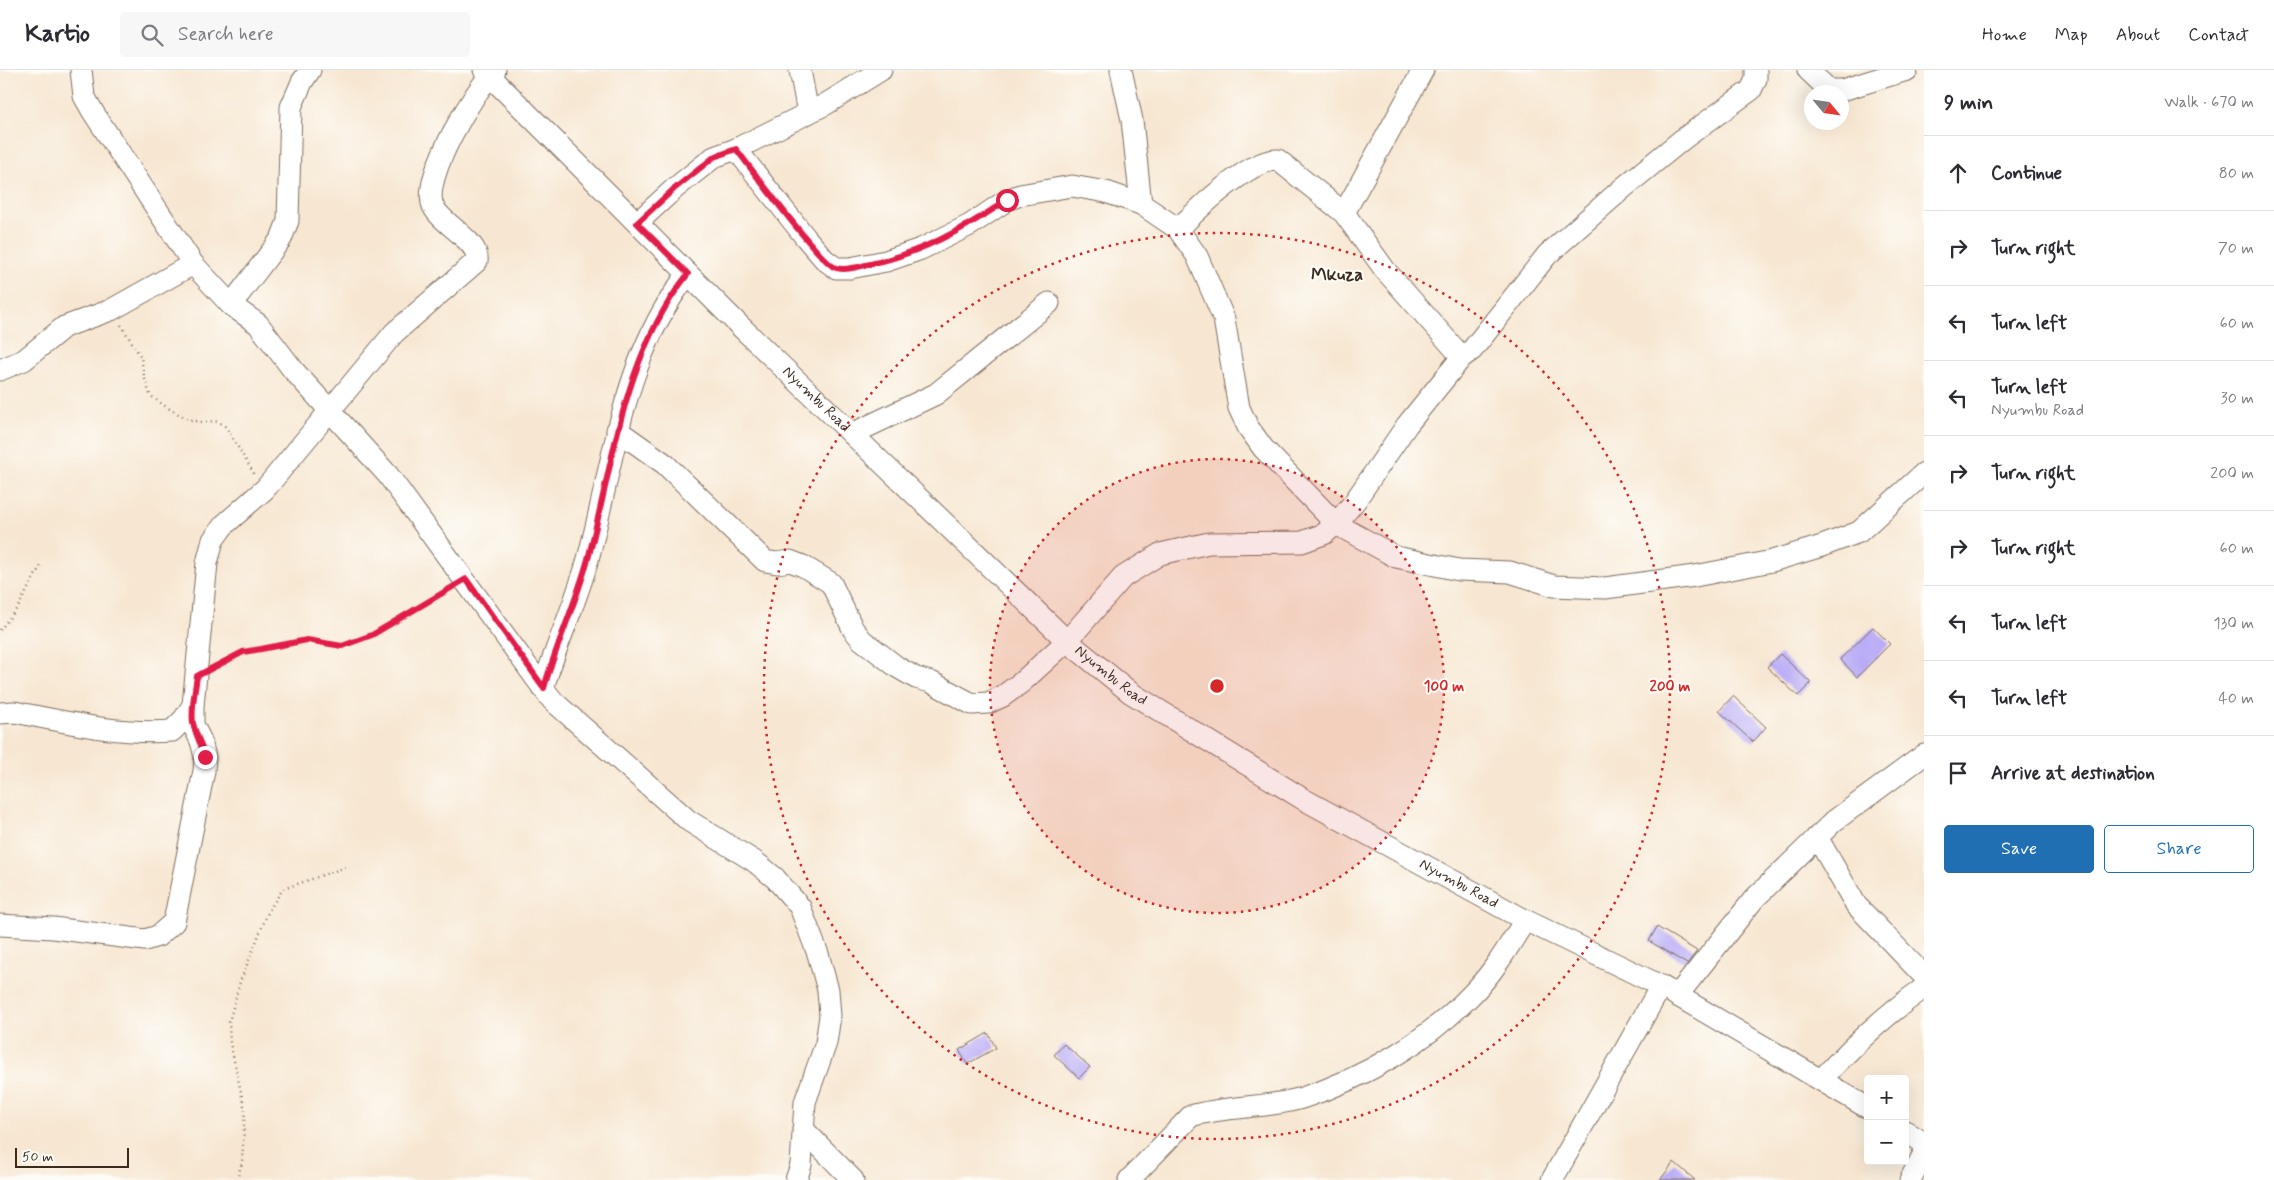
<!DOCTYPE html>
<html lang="en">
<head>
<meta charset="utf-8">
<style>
  body { margin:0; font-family:Mynerve,sans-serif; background:#f7f7f7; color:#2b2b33 }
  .controls { position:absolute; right:15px; bottom:15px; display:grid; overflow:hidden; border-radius:5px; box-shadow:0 5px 20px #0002 }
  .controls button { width:45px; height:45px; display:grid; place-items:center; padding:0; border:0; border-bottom:1px solid #e1e1e2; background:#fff; color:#2b2b33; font:25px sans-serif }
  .compass { position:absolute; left:1804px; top:15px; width:45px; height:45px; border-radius:50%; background:#fff; box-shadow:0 5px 20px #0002; rotate:119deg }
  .scale { position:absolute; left:15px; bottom:12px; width:114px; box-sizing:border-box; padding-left:5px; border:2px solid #3b2a1e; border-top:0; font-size:14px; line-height:18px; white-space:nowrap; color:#3b2a1e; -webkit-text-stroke:4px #fdfcf7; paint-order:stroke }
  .stop { position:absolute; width:15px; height:15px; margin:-11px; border:4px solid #e11d48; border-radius:50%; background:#fff }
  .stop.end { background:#e11d48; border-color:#fff; box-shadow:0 1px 5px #0008 }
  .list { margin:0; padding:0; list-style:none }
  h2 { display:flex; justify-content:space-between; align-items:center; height:65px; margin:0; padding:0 20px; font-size:21px }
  h2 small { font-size:16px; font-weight:400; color:#7c7c81 }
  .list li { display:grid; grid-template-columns:32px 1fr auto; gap:15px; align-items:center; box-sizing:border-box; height:75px; padding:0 20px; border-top:1px solid #e1e1e2 }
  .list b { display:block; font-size:19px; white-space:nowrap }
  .list p { margin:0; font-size:16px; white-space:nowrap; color:#7c7c81 }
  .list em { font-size:16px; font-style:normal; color:#7c7c81 }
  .actions { display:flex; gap:10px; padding:15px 20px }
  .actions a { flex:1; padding:11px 0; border:1px solid #1f6fb2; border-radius:5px; text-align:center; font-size:18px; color:#1f6fb2 }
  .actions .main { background:#1f6fb2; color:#fff }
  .icon { flex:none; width:28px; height:28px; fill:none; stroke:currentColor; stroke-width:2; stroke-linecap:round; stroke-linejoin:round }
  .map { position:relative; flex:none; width:1924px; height:1110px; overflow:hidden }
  header { display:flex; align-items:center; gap:30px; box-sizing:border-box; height:70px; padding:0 25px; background:#fff; border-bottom:1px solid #e1e1e2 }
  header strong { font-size:24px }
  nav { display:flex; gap:28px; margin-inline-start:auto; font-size:18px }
  .search { width:350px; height:45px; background:#f7f7f7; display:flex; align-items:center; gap:12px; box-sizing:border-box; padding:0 18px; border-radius:5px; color:#7c7c81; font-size:19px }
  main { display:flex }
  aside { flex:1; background:#fff }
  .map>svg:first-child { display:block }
  .building { fill:#b9acf7 }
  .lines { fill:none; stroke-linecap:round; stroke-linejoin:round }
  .minor-casing { stroke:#7d6c5d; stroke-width:23 }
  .path { stroke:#7d6c5d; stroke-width:2.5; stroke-dasharray:1 4; stroke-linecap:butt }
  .minor { stroke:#fff; stroke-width:21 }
  .route { stroke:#e11d48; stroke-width:6 }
  .ring { fill:none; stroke:#d62828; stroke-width:2.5; stroke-dasharray:2.5 5 }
  .labels { text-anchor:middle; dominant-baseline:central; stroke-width:4; stroke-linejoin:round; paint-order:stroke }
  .street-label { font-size:15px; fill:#3b2a1e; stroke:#fdfcf7 }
  .quarter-label { font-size:18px; font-weight:bold; fill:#3b2a1e; stroke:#fdfcf7 }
  .centre { fill:#d62828; stroke:#fdfcf7; stroke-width:2.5 }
  .ring-label { font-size:15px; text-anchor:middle; font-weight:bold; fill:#d62828; stroke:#fdfcf7; stroke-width:4; stroke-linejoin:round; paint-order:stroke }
</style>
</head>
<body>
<header>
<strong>Kartio</strong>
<div class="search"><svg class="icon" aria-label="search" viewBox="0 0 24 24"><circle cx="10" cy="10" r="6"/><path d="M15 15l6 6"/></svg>Search here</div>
<nav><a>Home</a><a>Map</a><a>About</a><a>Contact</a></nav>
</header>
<main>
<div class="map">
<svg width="1924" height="1110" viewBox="0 0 1924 1110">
  <rect width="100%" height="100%" fill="#fdfcf7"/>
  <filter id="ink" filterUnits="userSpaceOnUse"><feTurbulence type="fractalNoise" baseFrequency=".02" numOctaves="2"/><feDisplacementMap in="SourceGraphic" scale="10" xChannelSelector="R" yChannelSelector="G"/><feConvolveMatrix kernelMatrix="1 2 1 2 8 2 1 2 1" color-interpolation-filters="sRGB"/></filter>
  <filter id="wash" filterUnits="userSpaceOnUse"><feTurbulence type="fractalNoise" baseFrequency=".0096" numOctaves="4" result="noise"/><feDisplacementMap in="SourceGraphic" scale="20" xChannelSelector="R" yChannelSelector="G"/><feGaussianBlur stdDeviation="1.12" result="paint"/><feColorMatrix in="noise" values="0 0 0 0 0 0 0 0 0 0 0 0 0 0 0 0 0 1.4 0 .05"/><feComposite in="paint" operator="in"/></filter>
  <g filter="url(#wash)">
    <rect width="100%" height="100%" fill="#f7e7d2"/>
    <g id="blocks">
      <!-- building -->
      <path class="building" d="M1873,557L1890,574L1857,607L1840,589Z
        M1780,584L1811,613L1798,626L1767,597Z
        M1733,626L1766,657L1753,672L1719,641Z
        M1657,857L1697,881L1687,894L1649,871Z
        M988,963L996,978L967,994L959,980Z
        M1064,974L1090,997L1079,1008L1054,985Z
        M1674,1092L1695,1110H1660Z"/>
    </g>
  </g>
  <g filter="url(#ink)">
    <use href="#blocks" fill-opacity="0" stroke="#7d6c5d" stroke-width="1"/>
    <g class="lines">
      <!-- minor casing -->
      <g class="minor-casing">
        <g id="minor">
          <path d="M81,0L84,26L93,42L193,194L231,235L258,254L294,301L388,405L543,618"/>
          <path id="s1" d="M484,0L739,255L1067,571L1131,623L1303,729L1525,850L1661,916L1868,1038"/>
          <path d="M800,0L808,43"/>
          <path d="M1121,0L1132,50L1141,134"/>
          <path d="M1808,0L1829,20H1842L1907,0"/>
          <path d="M736,79L806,168L825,190L836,198H850L886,191L921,179L970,155L1007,130L1020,125L1072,116L1106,122L1141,134L1178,159L1197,186L1224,249L1239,338L1248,357L1263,378L1336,454L1396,487L1459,500L1510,502L1554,516L1605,518L1695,506L1772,491L1822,476L1859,462L1924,403"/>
          <path d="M1344,143L1423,0"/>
          <path d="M637,153L674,119L714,87L736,79L826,34L881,0"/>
          <path d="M1178,159C1198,139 1251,88 1278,90L1344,143L1385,200L1462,287"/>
          <path d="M688,204C623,286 614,391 588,489C576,533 556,575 543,618L553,631L689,751L754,791L775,808L800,837L818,884L828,920L830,946L826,973L805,1032L801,1095L796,1110"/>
          <path d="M231,235L281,169L288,151L291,37L302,12L310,0"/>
          <path d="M0,300L24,290L64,257L111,240L193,194"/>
          <path d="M617,360L665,394L765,491L777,493L790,491L803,496L831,513L853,559L862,570L897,597L916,608L931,612L972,634L988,633L1003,626L1022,612L1067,571L1123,507L1160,484L1209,473L1302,472L1324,464L1336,454L1355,431L1407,355L1462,287L1472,280L1547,185L1623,118L1683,69L1751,20L1756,9V0"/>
          <path d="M852,364L936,324L1049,233"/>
          <path d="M0,643L14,642C66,652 118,665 172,661L184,649L193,635"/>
          <path d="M1817,767L1856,835L1924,906"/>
          <path d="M0,855L53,858L145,870L158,866L174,852L204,701L205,687L201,671L193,655V635L207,493L213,470L224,455L265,419L394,263L477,191C480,171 442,155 433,136C421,108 474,21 495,0"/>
          <path d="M1677,926L1754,829L1834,751L1924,685"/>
          <path d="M1821,1010C1853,975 1886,944 1924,918"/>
          <path d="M803,1059L853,1110"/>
          <path d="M1905,1061L1924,1073"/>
          <path d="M1129,1110L1191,1046C1227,1035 1266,1039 1302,1028C1365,1008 1427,971 1472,924C1493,903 1509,876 1525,850"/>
          <path d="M1552,1110L1661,916"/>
          <path d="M1910,1110L1924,1083"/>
        </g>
      </g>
      <!-- path -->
      <path class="path" d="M121,255L141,287L144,306L150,325C159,333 184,349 196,351C210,355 213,346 226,357L254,404
        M0,560L18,537L42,493
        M216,596L243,582L307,570L342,576L372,565L450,518
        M237,1110L242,1092L245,1040L230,973L229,952L240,912L269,840L283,819L349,796"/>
      <!-- minor -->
      <use href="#minor" class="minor"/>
    </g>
  </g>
  <g class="lines" filter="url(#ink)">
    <!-- route -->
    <path class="route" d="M205,687C202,676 195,663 193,653C191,638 195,621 197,606L243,582L261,579L307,570L342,576L372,565L466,509L544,618C556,575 576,533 588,489C614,391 623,286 688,204L637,153L674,119L714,87L736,79C751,98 820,193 836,198C845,201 858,197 866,195C919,184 963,160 1007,130"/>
  </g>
  <!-- distance rings -->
  <circle cx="1217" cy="616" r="227" fill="#d62828" fill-opacity=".12"/>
  <g class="ring">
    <circle cx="1217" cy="616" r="227"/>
    <circle cx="1217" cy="616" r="453"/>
  </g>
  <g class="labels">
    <!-- street labels -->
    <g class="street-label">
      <text stroke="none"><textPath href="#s1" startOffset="468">Nyumbu Road</textPath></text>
      <text stroke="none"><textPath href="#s1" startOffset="872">Nyumbu Road</textPath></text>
      <text stroke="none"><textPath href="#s1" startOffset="1278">Nyumbu Road</textPath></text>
    </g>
    <!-- quarter labels -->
    <g class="quarter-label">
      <text x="1337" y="205">Mkuza</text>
    </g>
  </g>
  <circle cx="1217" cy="616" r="8" class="centre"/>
  <g class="ring-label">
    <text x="1444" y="621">100 m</text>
    <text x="1670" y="621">200 m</text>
  </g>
</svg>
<div class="controls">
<button>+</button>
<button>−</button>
</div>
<svg class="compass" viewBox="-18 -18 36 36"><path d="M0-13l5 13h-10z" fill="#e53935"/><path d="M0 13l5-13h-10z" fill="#7c7c81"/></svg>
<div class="scale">50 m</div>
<div class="stop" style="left:1007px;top:130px"></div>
<div class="stop end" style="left:205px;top:687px"></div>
</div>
<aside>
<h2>9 min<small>Walk · 670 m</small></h2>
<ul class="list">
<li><svg class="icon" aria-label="ahead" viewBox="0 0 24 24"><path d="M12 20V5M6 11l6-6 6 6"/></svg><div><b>Continue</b></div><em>80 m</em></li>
<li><svg class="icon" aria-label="right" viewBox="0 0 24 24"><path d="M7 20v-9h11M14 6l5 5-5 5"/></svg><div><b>Turn right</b></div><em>70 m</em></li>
<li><svg class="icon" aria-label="left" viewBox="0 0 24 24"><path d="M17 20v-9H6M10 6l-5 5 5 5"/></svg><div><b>Turn left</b></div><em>60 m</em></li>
<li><svg class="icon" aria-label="left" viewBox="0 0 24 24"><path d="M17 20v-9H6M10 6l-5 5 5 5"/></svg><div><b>Turn left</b><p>Nyumbu Road</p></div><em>30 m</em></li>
<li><svg class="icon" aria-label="right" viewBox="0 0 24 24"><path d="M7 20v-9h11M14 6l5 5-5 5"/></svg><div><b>Turn right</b></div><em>200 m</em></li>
<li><svg class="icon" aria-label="right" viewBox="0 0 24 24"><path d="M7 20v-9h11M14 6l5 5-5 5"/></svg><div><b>Turn right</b></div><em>60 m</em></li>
<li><svg class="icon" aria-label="left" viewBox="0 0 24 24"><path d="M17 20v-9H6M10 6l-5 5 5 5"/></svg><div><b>Turn left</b></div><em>130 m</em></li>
<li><svg class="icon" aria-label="left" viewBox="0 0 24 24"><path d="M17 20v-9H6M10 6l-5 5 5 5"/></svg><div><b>Turn left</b></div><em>40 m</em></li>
<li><svg class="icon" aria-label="arrive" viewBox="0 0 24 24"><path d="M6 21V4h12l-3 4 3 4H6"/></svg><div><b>Arrive at destination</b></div></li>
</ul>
<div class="actions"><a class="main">Save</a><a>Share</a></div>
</aside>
</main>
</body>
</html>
